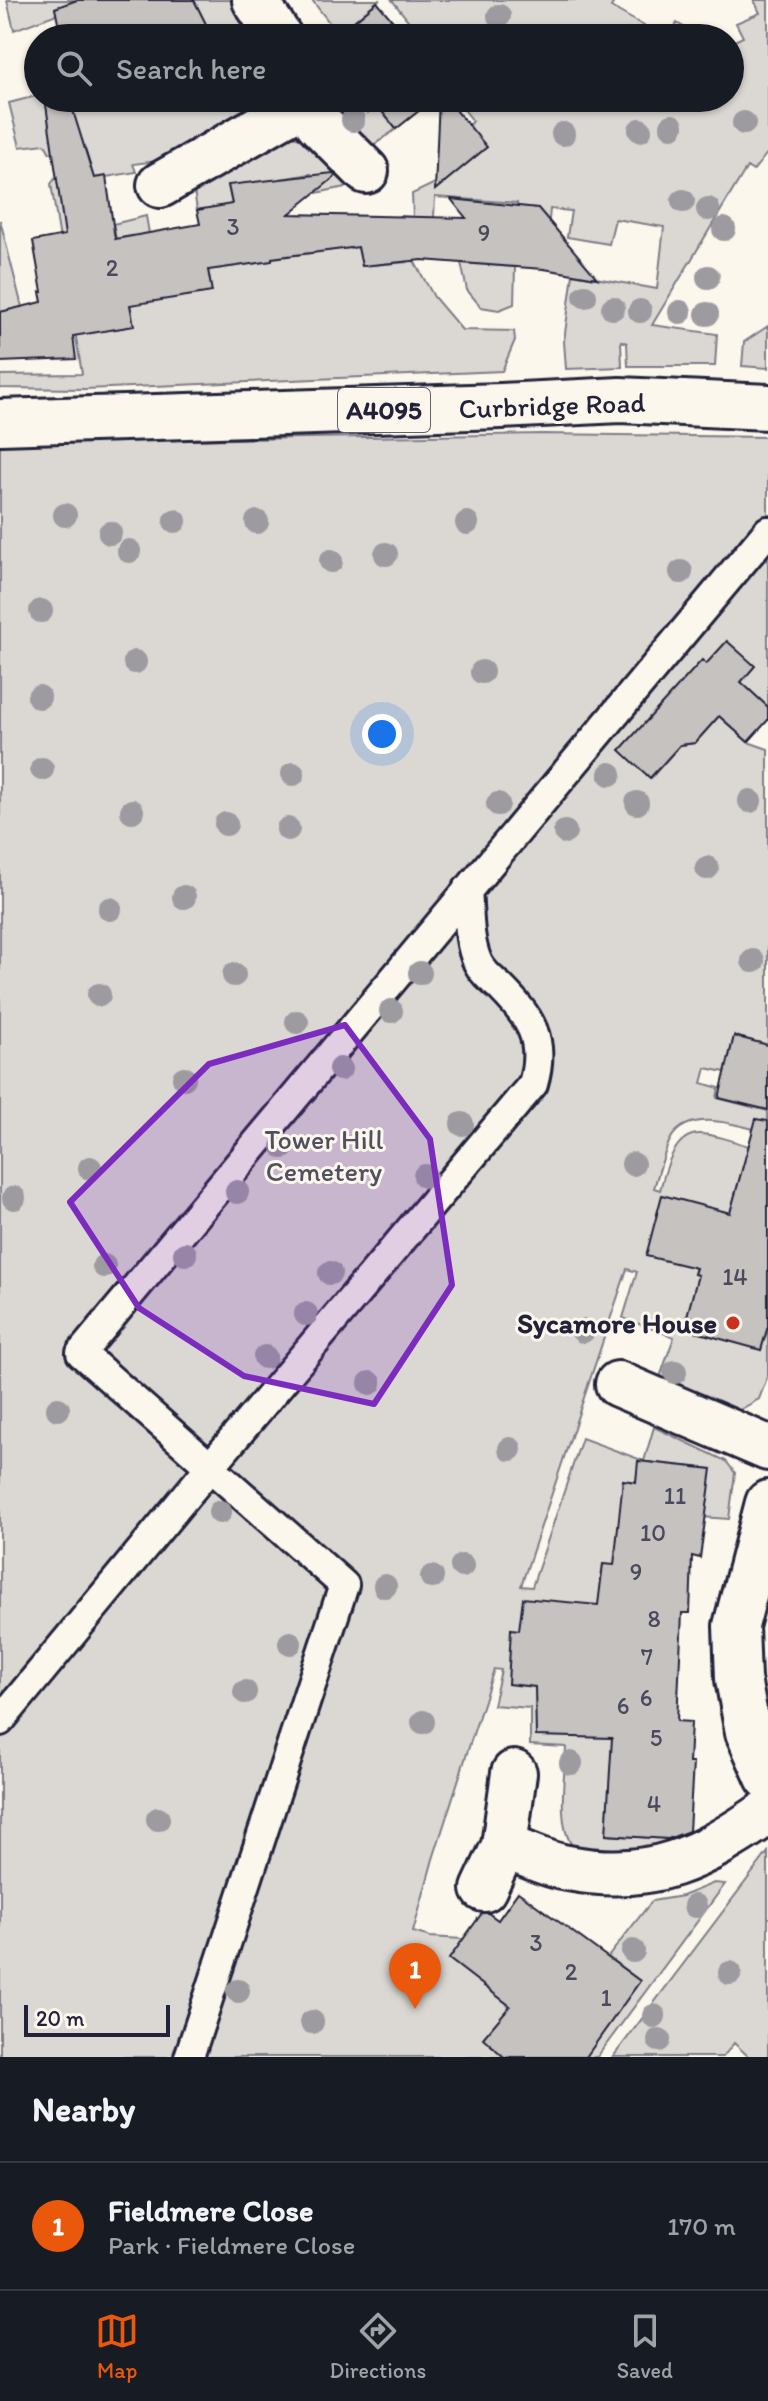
<!DOCTYPE html>
<html lang="en">
<head>
<meta charset="utf-8">
<style>
  body { margin:0; font-family:Itim,sans-serif; background:#20242c; color:#f1f3f6 }
  .scale { position:absolute; left:24px; bottom:20px; width:146px; box-sizing:border-box; padding-left:8px; border:4px solid #22223b; border-top:0; font-size:22px; line-height:28px; white-space:nowrap; color:#22223b; -webkit-text-stroke:6px #fbf7ec; paint-order:stroke }
  .you { position:absolute; left:382px; top:734px; width:28px; height:28px; margin:-20px; border:6px solid #fff; border-radius:50%; background:#1a73e8; box-shadow:0 0 0 12px #1a73e833 }
  .badge { display:grid; place-items:center; width:52px; height:52px; border-radius:50%; background:#ea580c; color:#fff; font-size:26px; font-weight:700 }
  .pin { position:absolute; translate:-50% -66px; filter:drop-shadow(0 2px 4px #0008) }
  .pin::after { content:''; position:absolute; top:42px; width:28px; height:24px; background:inherit; clip-path:polygon(0 0,100% 0,50% 100%) }
  .list { margin:0; padding:0; list-style:none }
  h2 { display:flex; justify-content:space-between; align-items:center; height:104px; margin:0; padding:0 32px; font-size:34px }
  h2 small { font-size:26px; font-weight:400; color:#9ea1a6 }
  .list li { display:grid; grid-template-columns:52px 1fr auto; gap:24px; align-items:center; box-sizing:border-box; height:128px; padding:0 32px; border-top:2px solid #363941 }
  .list b { display:block; font-size:30px; white-space:nowrap }
  .list p { margin:0; font-size:26px; white-space:nowrap; color:#9ea1a6 }
  .list em { font-size:26px; font-style:normal; color:#9ea1a6 }
  .icon { flex:none; width:44px; height:44px; fill:none; stroke:currentColor; stroke-width:2; stroke-linecap:round; stroke-linejoin:round }
  .map { position:relative; flex:none; width:768px; height:2057px; overflow:hidden }
  .search { position:absolute; background:#171b24; box-shadow:0 2px 6px #0004; left:24px; right:24px; top:24px; height:88px; display:flex; align-items:center; gap:20px; box-sizing:border-box; padding:0 28px; border-radius:44px; color:#9ea1a6; font-size:30px }
  .sheet { height:232px; background:#171b24 }
  nav { display:flex; justify-content:space-around; align-items:center; box-sizing:border-box; height:112px; border-top:2px solid #363941; background:#171b24; font-size:22px; color:#9ea1a6 }
  nav a { display:grid; justify-items:center; gap:4px }
  nav .on { color:#ea580c }
  .map>svg:first-child { display:block }
  .green { fill:#dbd8d3; stroke:#7e7d87; stroke-width:2 }
  .building { fill:#c6c2c0; stroke:#22223b; stroke-width:2 }
  .lines { fill:none; stroke-linecap:round; stroke-linejoin:round }
  .service-casing { stroke:#22223b; stroke-width:34 }
  .minor-casing { stroke:#22223b; stroke-width:50 }
  .primary-casing { stroke:#22223b; stroke-width:50 }
  .service { stroke:#fbf7ec; stroke-width:28 }
  .minor { stroke:#fbf7ec; stroke-width:44 }
  .primary { stroke:#fbf7ec; stroke-width:44 }
  .tree { fill:#9d9ba0 }
  .marked { fill:#7b2cbf; fill-opacity:0.2; stroke:#7b2cbf; stroke-width:6; stroke-linejoin:round }
  .poi-dot { fill:#c8321e; stroke:#fbf7ec; stroke-width:3 }
  .labels { text-anchor:middle; dominant-baseline:central; stroke-width:6; stroke-linejoin:round; paint-order:stroke }
  .number-label { font-size:24px; fill:#4b4a5c }
  .shield { fill:#fbf7ec; stroke:#636270; stroke-width:2 }
  .shield-label { font-size:26px; font-weight:bold; fill:#22223b }
  .street-label { font-size:28px; fill:#22223b; stroke:#fbf7ec }
  .park-label { font-size:28px; fill:#505061; stroke:#fbf7ec }
  .poi-label { font-size:28px; font-weight:bold; fill:#22223b; stroke:#fbf7ec; text-anchor:end }
</style>
</head>
<body>
<div class="map">
<svg width="768" height="2057" viewBox="0 0 768 2057">
  <rect width="100%" height="100%" fill="#fbf7ec"/>
  <filter id="ink" filterUnits="userSpaceOnUse"><feTurbulence type="fractalNoise" baseFrequency=".0125" numOctaves="2"/><feDisplacementMap in="SourceGraphic" scale="16" xChannelSelector="R" yChannelSelector="G"/><feConvolveMatrix kernelMatrix="1 2 1 2 8 2 1 2 1" color-interpolation-filters="sRGB"/></filter>
  <g filter="url(#ink)">
    <!-- green -->
    <path class="green" d="M7,0H77L55,8L57,14L14,30Z
      M194,0H230L260,38H205L211,35Z
      M312,0H379L338,34Z
      M392,0H615L611,7L665,38H422Z
      M754,0H768V152L753,171L747,167L652,325L717,334L715,366H628L627,343L621,341L622,367L566,369L564,341L573,274L657,289L664,227L615,219L609,244L567,237L571,211L550,209L545,262L517,213V203L435,197L434,217L413,259L434,297L462,330L514,331L515,340L502,371L85,389L0,388V375L82,374L51,184L57,176L90,166L83,144L50,153L45,144L20,147L9,103L36,96L34,89L38,87V98H266L263,104L172,159L133,164L136,172L58,185L90,333L134,326L129,299L140,235L116,239L113,224L146,216L152,251L164,249L172,298L211,292L208,270L272,261L228,185L232,204L197,210L192,177L284,136L307,138L345,179L346,187L316,193L311,174L280,179L294,255L358,247L362,266L407,262L399,216L413,217L412,194L454,174L445,144L473,121L455,98H730V43L743,37L736,23L760,13Z
      M677,23L702,38H669Z
      M327,98H356L368,113L378,106L396,129L370,148L355,139Z
      M0,220L22,307L0,312Z
      M461,263L515,267L514,304L499,310L481,307L467,290Z
      M768,326V368L742,366L744,342Z
      M542,434L768,437V707L741,682L702,661L621,750L651,778L680,745L695,743L719,716L748,742L768,749V1045L734,1036L725,1072L706,1068L702,1083L719,1088L717,1098L768,1111V1133C740,1126 688,1106 670,1140C663,1155 659,1172 654,1188L660,1190C665,1172 673,1135 698,1134C713,1133 734,1142 749,1146L730,1213L711,1208L694,1274L711,1279L687,1315L761,1350L768,1326V1375L759,1399L736,1412L659,1380L674,1337L623,1318L637,1272L627,1269L521,1586L532,1587L582,1438L644,1461L654,1427L726,1461L735,1473L729,1519L701,1517L711,1469L639,1461L636,1482L623,1481L618,1566L603,1564L601,1581L619,1718L606,1835L688,1840L651,1853L576,1850C555,1830 565,1776 566,1747L530,1745V1708L493,1705L501,1670L494,1669L433,1859L413,1932L430,1937L463,1939L599,2038L640,1981L608,1957L652,1901L682,1896L714,1883L725,1884L597,2057H0V443Z
      M768,1852V2057H749L734,2043L723,2057H613Z"/>
    <!-- building -->
    <path class="building" d="M77,0H194L213,38H61L55,8Z
      M377,2L407,38H334Z
      M45,98H69L94,178L106,176L115,239L200,224L197,210L232,204L228,185L333,173L336,176L289,214L466,218L451,199L538,208L597,278L544,269L422,260L362,266L358,247L272,258V261L208,270L212,292L130,305L134,326L73,336L76,359L0,362V312L42,302L40,292H42L33,241L65,235Z
      M371,98H435L396,129Z
      M439,98H446L487,147L435,190Z
      M727,641L755,666L741,682L768,707V720L748,742L719,716L695,743L680,745L650,778L620,750L702,660L706,664Z
      M734,1036L768,1045V1110L719,1098Z
      M756,1119L768,1121V1326L761,1350L696,1332L700,1319L687,1316L698,1275L694,1274L696,1268L646,1256L662,1195L730,1213Z
      M638,1461L712,1469L700,1558L692,1556L690,1613H682L677,1721L691,1722L689,1763H693L689,1831L668,1839L606,1835L612,1738L536,1736L535,1687L508,1684L511,1629L519,1630L523,1598L598,1605L603,1564L614,1565L623,1480L636,1482Z
      M518,1892L640,1981L586,2057H504L483,2038L510,2006L449,1959L482,1913H488L498,1920Z"/>
    <g class="lines">
      <!-- service casing -->
      <g class="service-casing">
        <path id="service" d="M0,1721L210,1467L533,1084C546,1039 530,1017 499,986C491,979 483,973 478,963C468,942 469,913 467,890
          M189,2057L344,1585L81,1353L768,531"/>
      </g>
      <!-- minor casing -->
      <g class="minor-casing">
        <path id="minor" d="M255,0L280,38
          M304,98L318,123L366,171
          M160,185L305,102
          M618,1384L768,1448
          M768,1503L736,1626L738,1679L748,1732L768,1777
          M514,1773L504,1846C525,1853 547,1865 568,1868C652,1884 701,1858 768,1812
          M484,1889L504,1846"/>
      </g>
      <!-- primary casing -->
      <g class="primary-casing">
        <path id="primary" d="M0,422L501,406L620,400L768,407"/>
      </g>
      <!-- service -->
      <use href="#service" class="service"/>
      <!-- minor -->
      <use href="#minor" class="minor"/>
      <!-- primary -->
      <use href="#primary" class="primary"/>
    </g>
    <!-- trees -->
    <g class="tree">
      <circle cx="499" cy="16" r="12"/>
      <circle cx="353" cy="120" r="12"/>
      <circle cx="744" cy="123" r="12"/>
      <circle cx="672" cy="126" r="12"/>
      <circle cx="640" cy="130" r="12"/>
      <circle cx="563" cy="134" r="12"/>
      <circle cx="683" cy="201" r="12"/>
      <circle cx="708" cy="209" r="12"/>
      <circle cx="724" cy="229" r="12"/>
      <circle cx="708" cy="277" r="12"/>
      <circle cx="585" cy="296" r="12"/>
      <circle cx="613" cy="308" r="12"/>
      <circle cx="640" cy="311" r="12"/>
      <circle cx="680" cy="312" r="12"/>
      <circle cx="707" cy="314" r="12"/>
      <circle cx="65" cy="515" r="12"/>
      <circle cx="175" cy="521" r="12"/>
      <circle cx="257" cy="522" r="12"/>
      <circle cx="467" cy="523" r="12"/>
      <circle cx="110" cy="533" r="12"/>
      <circle cx="129" cy="551" r="12"/>
      <circle cx="386" cy="554" r="12"/>
      <circle cx="331" cy="561" r="12"/>
      <circle cx="681" cy="572" r="12"/>
      <circle cx="41" cy="611" r="12"/>
      <circle cx="135" cy="662" r="12"/>
      <circle cx="482" cy="672" r="12"/>
      <circle cx="39" cy="697" r="12"/>
      <circle cx="42" cy="769" r="12"/>
      <circle cx="293" cy="774" r="12"/>
      <circle cx="610" cy="774" r="12"/>
      <circle cx="750" cy="801" r="12"/>
      <circle cx="637" cy="803" r="12"/>
      <circle cx="498" cy="804" r="12"/>
      <circle cx="132" cy="811" r="12"/>
      <circle cx="226" cy="824" r="12"/>
      <circle cx="288" cy="829" r="12"/>
      <circle cx="565" cy="832" r="12"/>
      <circle cx="707" cy="868" r="12"/>
      <circle cx="184" cy="897" r="12"/>
      <circle cx="110" cy="909" r="12"/>
      <circle cx="753" cy="961" r="12"/>
      <circle cx="420" cy="973" r="12"/>
      <circle cx="234" cy="975" r="12"/>
      <circle cx="99" cy="995" r="12"/>
      <circle cx="391" cy="1011" r="12"/>
      <circle cx="297" cy="1022" r="12"/>
      <circle cx="340" cy="1069" r="12"/>
      <circle cx="184" cy="1078" r="12"/>
      <circle cx="462" cy="1124" r="12"/>
      <circle cx="283" cy="1147" r="12"/>
      <circle cx="633" cy="1164" r="12"/>
      <circle cx="90" cy="1168" r="12"/>
      <circle cx="425" cy="1176" r="12"/>
      <circle cx="237" cy="1192" r="12"/>
      <circle cx="14" cy="1198" r="12"/>
      <circle cx="185" cy="1254" r="12"/>
      <circle cx="104" cy="1266" r="12"/>
      <circle cx="330" cy="1273" r="12"/>
      <circle cx="306" cy="1314" r="12"/>
      <circle cx="583" cy="1331" r="12"/>
      <circle cx="265" cy="1357" r="12"/>
      <circle cx="675" cy="1372" r="12"/>
      <circle cx="370" cy="1383" r="12"/>
      <circle cx="58" cy="1409" r="12"/>
      <circle cx="510" cy="1449" r="12"/>
      <circle cx="220" cy="1512" r="12"/>
      <circle cx="462" cy="1566" r="12"/>
      <circle cx="432" cy="1577" r="12"/>
      <circle cx="385" cy="1586" r="12"/>
      <circle cx="290" cy="1643" r="12"/>
      <circle cx="245" cy="1692" r="12"/>
      <circle cx="423" cy="1722" r="12"/>
      <circle cx="571" cy="1763" r="12"/>
      <circle cx="158" cy="1819" r="12"/>
      <circle cx="695" cy="1906" r="12"/>
      <circle cx="633" cy="1951" r="12"/>
      <circle cx="730" cy="1973" r="12"/>
      <circle cx="238" cy="1991" r="12"/>
      <circle cx="654" cy="2016" r="12"/>
      <circle cx="312" cy="2022" r="12"/>
      <circle cx="659" cy="2040" r="12"/>
    </g>
  </g>
  <!-- marked area -->
  <path class="marked" d="M345,1025L430,1139L452,1285L374,1404L244,1376L139,1308L70,1202L209,1064Z"/>
  <!-- markers -->
  <circle class="poi-dot" cx="733" cy="1323" r="8"/>
  <g class="labels">
    <!-- number labels -->
    <g class="number-label">
      <text x="233" y="226">3</text>
      <text x="484" y="232">9</text>
      <text x="112" y="267">2</text>
      <text x="735" y="1276">14</text>
      <text x="675" y="1495">11</text>
      <text x="653" y="1532">10</text>
      <text x="636" y="1571">9</text>
      <text x="654" y="1618">8</text>
      <text x="647" y="1656">7</text>
      <text x="646" y="1697">6</text>
      <text x="623" y="1705">6</text>
      <text x="656" y="1737">5</text>
      <text x="654" y="1803">4</text>
      <text x="536" y="1942">3</text>
      <text x="571" y="1971">2</text>
      <text x="606" y="1997">1</text>
    </g>
    <!-- shield labels -->
    <rect class="shield" x="338" y="388" width="92" height="44" rx="6"/>
    <g class="shield-label">
      <text x="384" y="410">A4095</text>
    </g>
    <!-- street labels -->
    <g class="street-label">
      <text transform="translate(552 405) rotate(-2)">Curbridge Road</text>
    </g>
    <!-- park labels -->
    <g class="park-label">
      <text x="324" y="1139">Tower Hill<tspan x="324" dy="32">Cemetery</tspan></text>
    </g>
    <!-- poi labels -->
    <g class="poi-label">
      <text x="717" y="1323">Sycamore House</text>
    </g>
  </g>
</svg>
<div class="scale">20 m</div>
<div class="you"></div>
<div class="pin badge" style="left:415px;top:2009px">1</div>
<div class="search"><svg class="icon" aria-label="search" viewBox="0 0 24 24"><circle cx="10" cy="10" r="6"/><path d="M15 15l6 6"/></svg>Search here</div>
</div>
<section class="sheet">
<h2>Nearby<small></small></h2>
<ul class="list">
<li><span class="badge">1</span><div><b>Fieldmere Close</b><p>Park · Fieldmere Close</p></div><em>170 m</em></li>
</ul>
</section>
<nav>
<a class="on"><svg class="icon" aria-label="map" viewBox="0 0 24 24"><path d="M3 6l6-2 6 2 6-2v14l-6 2-6-2-6 2zM9 4v14M15 6v14"/></svg>Map</a>
<a><svg class="icon" aria-label="directions" viewBox="0 0 24 24"><path d="M12 3l9 9-9 9-9-9zM9 14v-3h6M13 9l2 2-2 2"/></svg>Directions</a>
<a><svg class="icon" aria-label="saved" viewBox="0 0 24 24"><path d="M7 4h10v16l-5-4-5 4z"/></svg>Saved</a>
</nav>
</body>
</html>
